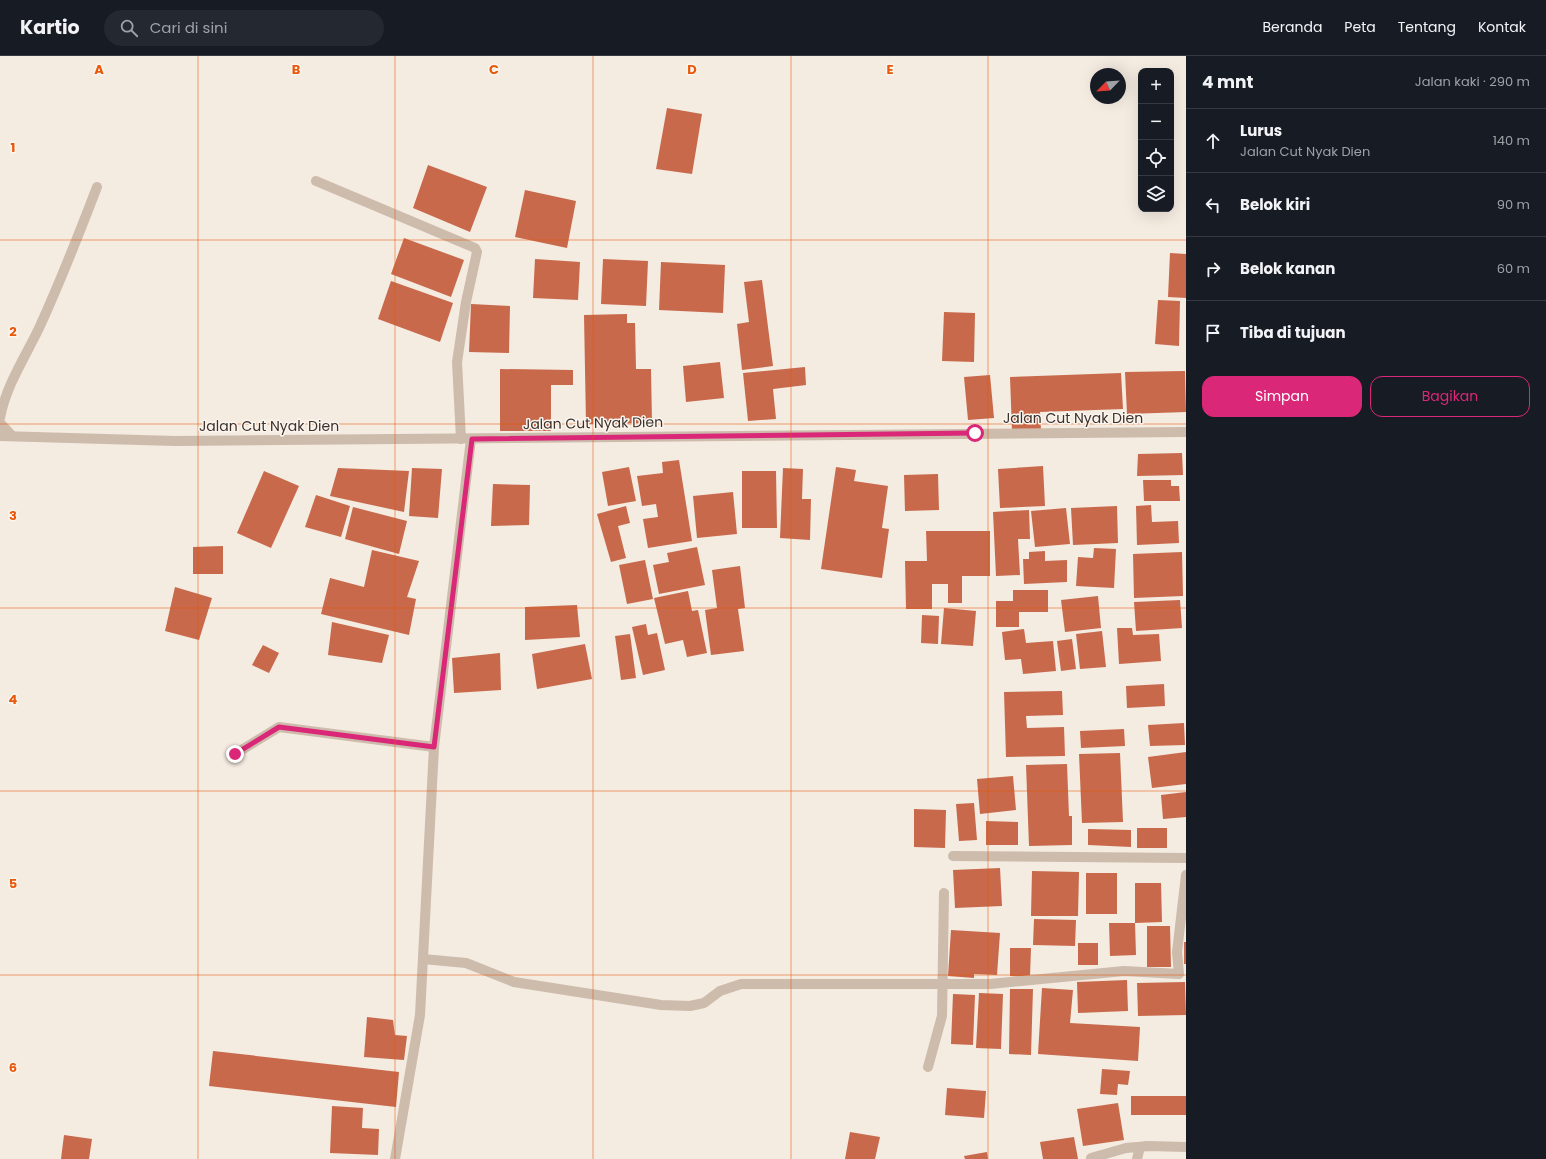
<!DOCTYPE html>
<html lang="id">
<head>
<meta charset="utf-8">
<style>
  body { margin:0; font-family:Poppins,sans-serif; background:#242831; color:#f1f3f6 }
  .controls { position:absolute; right:12px; top:12px; display:grid; overflow:hidden; border-radius:8px; box-shadow:0 4px 16px #0002 }
  .controls button { width:36px; height:36px; display:grid; place-items:center; padding:0; border:0; border-bottom:1px solid #363941; background:#171b24; color:#f1f3f6; font:20px sans-serif }
  .compass { position:absolute; left:1090px; top:12px; width:36px; height:36px; border-radius:50%; background:#171b24; box-shadow:0 4px 16px #0002; rotate:245deg }
  .stop { position:absolute; width:12px; height:12px; margin:-9px; border:3px solid #db2777; border-radius:50%; background:#fff }
  .stop.end { background:#db2777; border-color:#fff; box-shadow:0 1px 4px #0008 }
  .list { margin:0; padding:0; list-style:none }
  h2 { display:flex; justify-content:space-between; align-items:center; height:52px; margin:0; padding:0 16px; font-size:17px }
  h2 small { font-size:13px; font-weight:400; color:#9ea1a6 }
  .list li { display:grid; grid-template-columns:26px 1fr auto; gap:12px; align-items:center; box-sizing:border-box; height:64px; padding:0 16px; border-top:1px solid #363941 }
  .list b { display:block; font-size:15px; white-space:nowrap }
  .list p { margin:0; font-size:13px; white-space:nowrap; color:#9ea1a6 }
  .list em { font-size:13px; font-style:normal; color:#9ea1a6 }
  .actions { display:flex; gap:8px; padding:12px 16px }
  .actions a { flex:1; padding:9px 0; border:1px solid #db2777; border-radius:12px; text-align:center; font-size:14px; color:#db2777 }
  .actions .main { background:#db2777; color:#fff }
  .icon { flex:none; width:22px; height:22px; fill:none; stroke:currentColor; stroke-width:2; stroke-linecap:round; stroke-linejoin:round }
  .map { position:relative; flex:none; width:1186px; height:1103px; overflow:hidden }
  header { display:flex; align-items:center; gap:24px; box-sizing:border-box; height:56px; padding:0 20px; background:#171b24; border-bottom:1px solid #363941 }
  header strong { font-size:19px }
  nav { display:flex; gap:22px; margin-inline-start:auto; font-size:14px }
  .search { width:280px; height:36px; background:#242831; display:flex; align-items:center; gap:10px; box-sizing:border-box; padding:0 14px; border-radius:22px; color:#9ea1a6; font-size:15px }
  main { display:flex }
  aside { flex:1; background:#171b24 }
  .map>svg:first-child { display:block }
  .building { fill:#c8694b }
  .lines { fill:none; stroke-linecap:round; stroke-linejoin:round }
  .service { stroke:#cdbbac; stroke-width:10 }
  .minor { stroke:#cdbbac; stroke-width:10 }
  .tertiary { stroke:#cdbbac; stroke-width:10 }
  .route { stroke:#db2777; stroke-width:5 }
  .grid { fill:none; stroke:#e8590c; stroke-width:1; stroke-opacity:0.55 }
  .labels { text-anchor:middle; dominant-baseline:central; stroke-width:3; stroke-linejoin:round; paint-order:stroke }
  .street-label { font-size:14px; fill:#3b302b; stroke:#fbf5ee }
  .grid-label { font-size:13px; text-anchor:middle; font-weight:bold; fill:#e8590c; stroke:#fbf5ee; stroke-width:3; stroke-linejoin:round; paint-order:stroke }
</style>
</head>
<body>
<header>
<strong>Kartio</strong>
<div class="search"><svg class="icon" aria-label="search" viewBox="0 0 24 24"><circle cx="10" cy="10" r="6"/><path d="M15 15l6 6"/></svg>Cari di sini</div>
<nav><a>Beranda</a><a>Peta</a><a>Tentang</a><a>Kontak</a></nav>
</header>
<main>
<div class="map">
<svg width="1186" height="1103" viewBox="0 0 1186 1103">
  <rect width="100%" height="100%" fill="#f4ebe1"/>
  <!-- building -->
  <path class="building" d="M667,52L702,58L692,118L656,113Z
    M428,109L487,131L470,176L413,152Z
    M525,134L576,145L567,192L515,181Z
    M404,182L464,204L451,241L391,218Z
    M1170,197L1186,198V242L1168,241Z
    M535,203L580,206L578,244L533,242Z
    M603,203L648,205L646,250L601,248Z
    M661,206L725,209L723,257L659,254Z
    M762,224L773,310L742,314L737,268L749,266L744,226Z
    M391,225L453,247L440,286L378,263Z
    M1158,244L1180,245L1179,290L1155,288Z
    M471,248L510,250L509,297L469,296Z
    M944,256L975,257L974,306L942,305Z
    M627,258V267H635L636,313H651L652,367L586,368L584,259Z
    M720,306L724,342L686,346L683,310Z
    M805,311L806,329L773,333L776,363L748,365L743,317Z
    M500,313L573,314V329H551V375H500Z
    M1185,315L1186,356L1127,358L1125,316Z
    M1121,317L1123,353L1040,356L1041,374L1012,375L1010,321Z
    M990,319L994,362L968,364L964,321Z
    M1182,397L1183,419L1137,420L1138,398Z
    M679,404L692,485L648,492L643,463L658,461L656,448L642,450L637,420L663,417L662,406Z
    M1043,410L1045,450L1000,452L998,413Z
    M629,411L636,445L608,450L602,416Z
    M836,411L856,414L854,425L888,430L882,472L889,473L882,522L821,513Z
    M338,412L409,415L404,456L330,440Z
    M412,412L442,413L438,462L409,460Z
    M783,412L803,413L802,443H811L810,484L780,482Z
    M264,415L299,430L271,492L237,477Z
    M742,415H776L777,472H742Z
    M938,418L939,454L905,455L904,419Z
    M1143,424H1171V430H1179L1180,445H1144Z
    M493,428L530,429L529,469L491,470Z
    M733,436L737,478L697,482L693,440Z
    M316,439L350,450L341,481L305,471Z
    M1151,449L1152,466L1178,465L1179,487L1137,489L1136,450Z
    M626,450L630,467L618,470L626,502L611,506L597,458Z
    M1117,450L1118,487L1073,489L1071,452Z
    M353,451L407,465L399,498L345,483Z
    M1066,452L1070,488L1035,491L1031,455Z
    M1029,454L1030,483H1018L1020,519L996,520L993,456Z
    M926,475H990V520H962V547H948V528H932V553H906L905,505H927Z
    M223,490V518H193V491Z
    M697,491L705,529L659,538L653,509L669,506L667,497Z
    M1094,492L1116,493L1114,532L1076,530L1078,501L1093,502Z
    M372,494L419,505L407,541L416,543L409,579L321,558L330,522L364,531Z
    M1045,495V505L1067,504V526L1024,528L1023,503H1029V496Z
    M1182,496L1183,540L1134,542L1133,498Z
    M645,504L653,543L627,548L619,509Z
    M740,510L745,552L738,553L744,595L711,599L705,554L717,552L712,514Z
    M175,531L212,542L199,584L165,575Z
    M1013,534H1048V556H1019V571H996V545H1013Z
    M688,535L692,555L698,554L707,597L687,601L683,584L665,588L654,542Z
    M1098,540L1101,572L1065,576L1061,544Z
    M1180,544L1182,572L1136,575L1134,546Z
    M577,549L580,581L525,584V551Z
    M944,552L976,555L973,590L941,588Z
    M922,559L939,560L938,588L921,587Z
    M332,566L389,579L382,607L328,599Z
    M646,568L648,579L657,577L665,614L643,619L632,571Z
    M1117,572H1132L1133,579L1159,578L1161,605L1119,608Z
    M1024,573L1026,587L1053,585L1056,615L1023,618L1021,603L1005,604L1002,576Z
    M1102,575L1106,611L1080,613L1076,578Z
    M630,578L636,622L621,624L615,580Z
    M1072,583L1076,613L1061,615L1057,585Z
    M585,588L592,623L537,633L532,598Z
    M263,589L279,597L269,617L252,609Z
    M500,597L501,634L454,637L452,602Z
    M1164,628L1165,650L1127,652L1126,630Z
    M1062,635L1063,659L1026,660L1027,672L1064,671L1065,700L1006,701L1004,636Z
    M1184,667L1185,689L1150,690L1148,669Z
    M1124,673L1125,690L1081,692L1080,675Z
    M1186,696V728L1152,732L1148,701Z
    M1120,697L1123,766L1082,767L1079,698Z
    M1067,708L1069,760H1072V789L1029,790L1026,709Z
    M1013,720L1016,754L980,758L977,723Z
    M1186,736V761L1163,763L1161,739Z
    M974,747L977,784L959,785L956,748Z
    M914,753L946,754L945,792L914,791Z
    M986,765L1018,766V789H986Z
    M1137,772H1167V792H1137Z
    M1088,773L1131,774V791L1088,789Z
    M1000,812L1002,850L955,852L953,814Z
    M1032,815L1079,816L1078,860H1031Z
    M1086,817H1117V858H1086Z
    M1135,827H1161L1162,866L1135,867Z
    M1034,863L1076,864L1075,890L1033,889Z
    M1109,867H1135L1136,899L1110,900Z
    M1147,870H1170L1171,911H1147Z
    M951,874L1000,877L997,919L974,918V922L948,920Z
    M1184,886H1186V908H1184Z
    M1078,887H1098V909H1078Z
    M1010,892H1031L1030,921L1010,920Z
    M1127,924L1128,955L1078,957L1077,926Z
    M1185,926L1186,959L1138,960L1137,927Z
    M1042,932L1073,934L1070,967L1140,971L1138,1005L1038,998Z
    M1010,933H1033L1031,999L1009,998Z
    M979,937L1003,938L1001,993L976,992Z
    M953,938L975,939L973,989L951,988Z
    M367,961L393,964L395,979L407,980L404,1004L364,1001Z
    M213,995L399,1016L396,1051L209,1030Z
    M1102,1013L1130,1015L1128,1029L1118,1028L1117,1039L1100,1038Z
    M947,1032L986,1035L984,1062L945,1059Z
    M1131,1040H1186V1059H1131Z
    M1118,1047L1124,1084L1083,1090L1077,1053Z
    M332,1050L363,1052L362,1072L379,1073L378,1099L330,1097Z
    M850,1076L880,1081L875,1103H845Z
    M64,1079L92,1083L89,1103H61Z
    M1074,1081L1078,1103H1043L1040,1086Z
    M987,1096L988,1103H965L964,1100Z"/>
  <g class="lines">
    <!-- service -->
    <path class="service" d="M235,698L279,671L434,691"/>
    <!-- minor -->
    <path class="minor" d="M316,125L475,192L477,196L466,246L457,306L461,383
      M0,362C6,329 26,300 40,270C61,224 79,178 97,131
      M0,367L12,380
      M953,800L1186,802
      M423,903L466,907L514,926L661,949L690,950L704,947L720,935L741,928H990L1124,915L1179,918L1177,896L1186,819
      M928,1011L942,960L944,837
      M1091,1102L1126,1092L1149,1090L1186,1091
      M395,1103L420,959L434,691L471,383
      M1137,1103L1140,1091L1146,1090"/>
    <!-- tertiary -->
    <path class="tertiary" d="M0,380L175,385L1186,376"/>
  </g>
  <g class="lines">
    <!-- route -->
    <path class="route" d="M235,698L279,671L434,691L472,383L975,377"/>
  </g>
  <!-- grid -->
  <path class="grid" d="M198,0V1103M395,0V1103M593,0V1103M791,0V1103M988,0V1103M0,184H1186M0,368H1186M0,552H1186M0,735H1186M0,919H1186"/>
  <g class="labels">
    <!-- street labels -->
    <g class="street-label">
      <text x="1073" y="362">Jalan Cut Nyak Dien</text>
      <text transform="translate(593 367) rotate(-1)">Jalan Cut Nyak Dien</text>
      <text x="269" y="370">Jalan Cut Nyak Dien</text>
    </g>
  </g>
  <g class="grid-label">
    <text x="99" y="18">A</text>
    <text x="296" y="18">B</text>
    <text x="494" y="18">C</text>
    <text x="692" y="18">D</text>
    <text x="890" y="18">E</text>
    <text x="13" y="96">1</text>
    <text x="13" y="280">2</text>
    <text x="13" y="464">3</text>
    <text x="13" y="648">4</text>
    <text x="13" y="832">5</text>
    <text x="13" y="1016">6</text>
  </g>
</svg>
<div class="controls">
<button>+</button>
<button>−</button>
<button><svg class="icon" aria-label="locate" viewBox="0 0 24 24"><circle cx="12" cy="12" r="6"/><path d="M12 2v4M12 18v4M2 12h4M18 12h4"/></svg></button>
<button><svg class="icon" aria-label="layers" viewBox="0 0 24 24"><path d="M12 4l9 5-9 5-9-5zM3 14l9 5 9-5"/></svg></button>
</div>
<svg class="compass" viewBox="-18 -18 36 36"><path d="M0-13l5 13h-10z" fill="#e53935"/><path d="M0 13l5-13h-10z" fill="#9ea1a6"/></svg>
<div class="stop" style="left:975px;top:377px"></div>
<div class="stop end" style="left:235px;top:698px"></div>
</div>
<aside>
<h2>4 mnt<small>Jalan kaki · 290 m</small></h2>
<ul class="list">
<li><svg class="icon" aria-label="ahead" viewBox="0 0 24 24"><path d="M12 20V5M6 11l6-6 6 6"/></svg><div><b>Lurus</b><p>Jalan Cut Nyak Dien</p></div><em>140 m</em></li>
<li><svg class="icon" aria-label="left" viewBox="0 0 24 24"><path d="M17 20v-9H6M10 6l-5 5 5 5"/></svg><div><b>Belok kiri</b></div><em>90 m</em></li>
<li><svg class="icon" aria-label="right" viewBox="0 0 24 24"><path d="M7 20v-9h11M14 6l5 5-5 5"/></svg><div><b>Belok kanan</b></div><em>60 m</em></li>
<li><svg class="icon" aria-label="arrive" viewBox="0 0 24 24"><path d="M6 21V4h12l-3 4 3 4H6"/></svg><div><b>Tiba di tujuan</b></div></li>
</ul>
<div class="actions"><a class="main">Simpan</a><a>Bagikan</a></div>
</aside>
</main>
</body>
</html>
